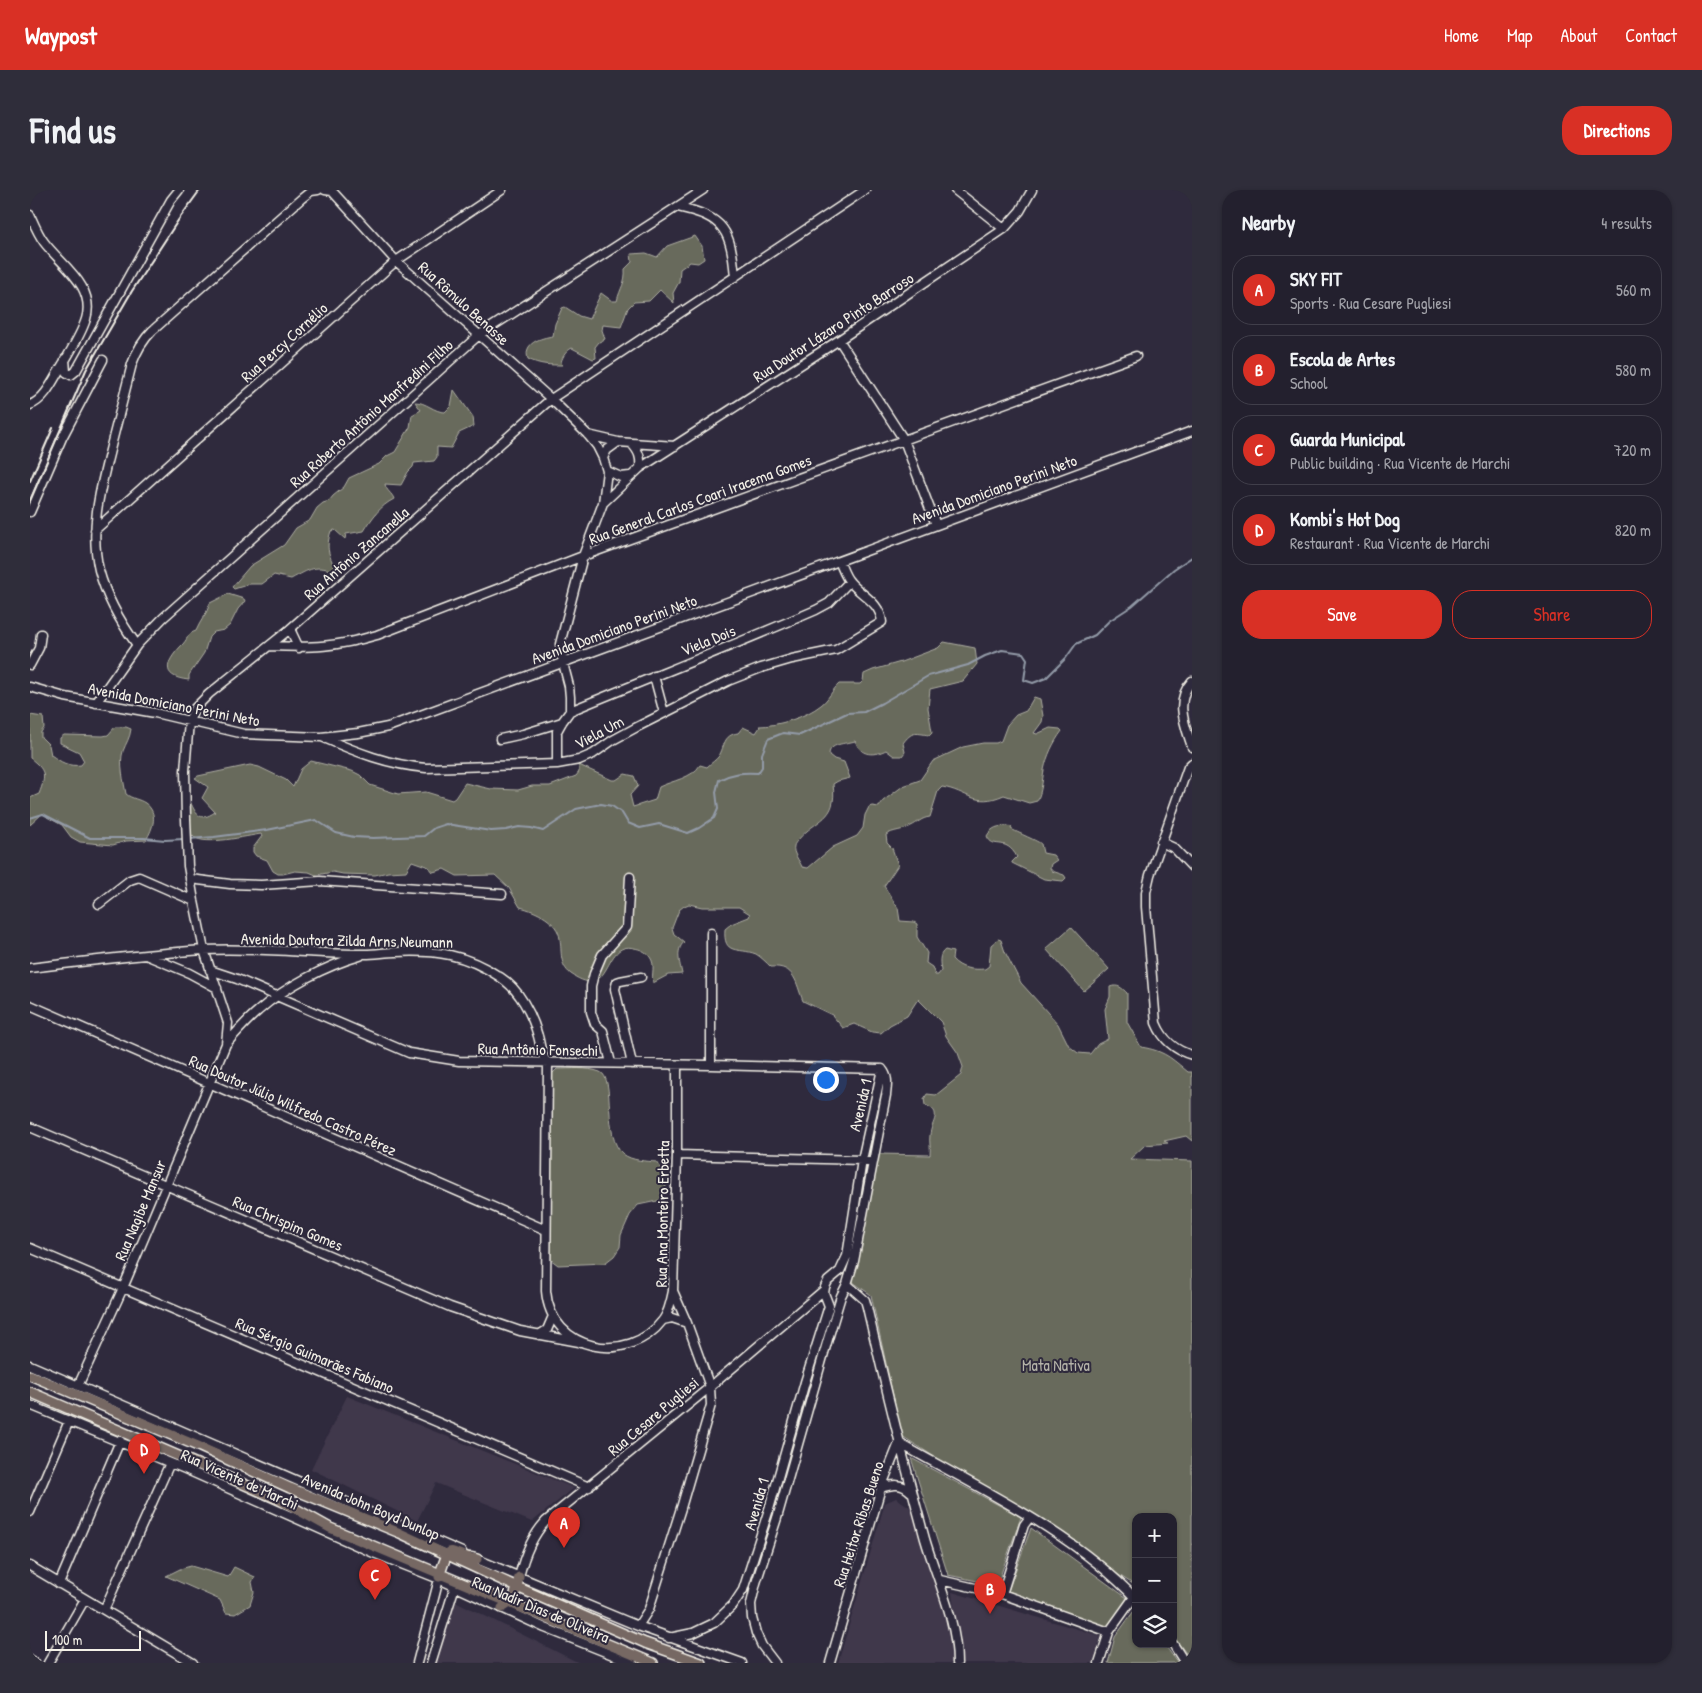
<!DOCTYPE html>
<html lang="en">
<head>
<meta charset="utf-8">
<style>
  body { margin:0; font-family:"Patrick Hand",sans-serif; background:#2f2d3a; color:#f1f3f6 }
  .controls { position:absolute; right:15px; bottom:15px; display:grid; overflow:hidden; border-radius:10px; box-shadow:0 1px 4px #0004 }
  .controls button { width:45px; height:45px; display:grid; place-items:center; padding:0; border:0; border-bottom:1px solid #403e4a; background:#23202e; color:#f1f3f6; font:25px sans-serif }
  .scale { position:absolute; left:15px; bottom:12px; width:96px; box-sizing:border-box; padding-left:5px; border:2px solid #f4f1e8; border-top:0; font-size:14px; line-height:18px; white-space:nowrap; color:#f4f1e8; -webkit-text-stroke:4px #2f2a3d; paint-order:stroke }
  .you { position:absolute; left:795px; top:889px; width:18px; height:18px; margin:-12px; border:4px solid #fff; border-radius:50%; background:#1a73e8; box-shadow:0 0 0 8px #1a73e833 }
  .badge { display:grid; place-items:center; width:32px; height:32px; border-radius:50%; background:#d93025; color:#fff; font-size:16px; font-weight:700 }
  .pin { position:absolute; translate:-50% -41px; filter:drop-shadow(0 1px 2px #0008) }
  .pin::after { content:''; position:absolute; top:26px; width:18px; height:15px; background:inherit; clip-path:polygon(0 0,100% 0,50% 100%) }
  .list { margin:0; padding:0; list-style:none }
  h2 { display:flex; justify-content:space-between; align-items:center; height:65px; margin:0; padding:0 20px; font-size:21px }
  h2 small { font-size:16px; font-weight:400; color:#a3a3aa }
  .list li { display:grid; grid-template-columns:32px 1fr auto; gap:15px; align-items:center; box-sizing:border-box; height:70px; margin:0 10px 10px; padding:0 10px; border:1px solid #403e4a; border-radius:20px }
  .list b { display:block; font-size:19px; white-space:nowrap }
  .list p { margin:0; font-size:16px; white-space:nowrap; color:#a3a3aa }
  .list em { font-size:16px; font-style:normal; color:#a3a3aa }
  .actions { display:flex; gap:10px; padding:15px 20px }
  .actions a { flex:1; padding:11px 0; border:1px solid #d93025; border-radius:20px; text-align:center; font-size:18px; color:#d93025 }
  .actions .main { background:#d93025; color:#fff }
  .icon { flex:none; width:28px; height:28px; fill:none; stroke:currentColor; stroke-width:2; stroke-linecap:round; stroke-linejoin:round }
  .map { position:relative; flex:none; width:1162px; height:1473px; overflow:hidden; border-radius:20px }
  header { display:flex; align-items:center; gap:30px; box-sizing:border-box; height:70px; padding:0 25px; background:#d93025; color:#fff }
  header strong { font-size:24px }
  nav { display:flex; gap:28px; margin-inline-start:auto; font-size:18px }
  .intro { display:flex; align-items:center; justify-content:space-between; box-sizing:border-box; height:120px; padding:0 30px }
  h1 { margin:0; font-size:35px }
  .button { padding:12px 22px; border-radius:20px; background:#d93025; color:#fff; font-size:18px; font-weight:700 }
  main { display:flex; gap:30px; padding:0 30px }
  aside { flex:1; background:#23202e; border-radius:20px; box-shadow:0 1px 4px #0004 }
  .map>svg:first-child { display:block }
  .built { fill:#41384c }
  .green { fill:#686a5c; stroke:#aeaea2 }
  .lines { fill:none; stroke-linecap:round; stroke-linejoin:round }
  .stream { stroke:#939ba8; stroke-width:2 }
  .minor-casing { stroke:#f4f1e8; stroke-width:11 }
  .major-casing { stroke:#f4f1e8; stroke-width:12 }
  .minor { stroke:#2f2a3d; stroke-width:8 }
  .major { stroke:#766864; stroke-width:9 }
  .rail { stroke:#f4f1e8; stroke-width:2 }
  .labels { text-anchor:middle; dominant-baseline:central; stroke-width:4; stroke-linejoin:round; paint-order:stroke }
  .street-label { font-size:16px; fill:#f4f1e8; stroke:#2f2a3d }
  .park-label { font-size:16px; fill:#b5b4a9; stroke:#2f2a3d }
</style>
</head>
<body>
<header>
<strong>Waypost</strong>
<nav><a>Home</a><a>Map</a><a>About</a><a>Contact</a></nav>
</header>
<div class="intro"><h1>Find us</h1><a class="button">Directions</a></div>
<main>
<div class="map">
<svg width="1162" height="1473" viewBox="0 0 1162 1473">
  <rect width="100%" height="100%" fill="#2f2a3d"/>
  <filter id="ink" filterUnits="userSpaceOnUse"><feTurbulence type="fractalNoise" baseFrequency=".02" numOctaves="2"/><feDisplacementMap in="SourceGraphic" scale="10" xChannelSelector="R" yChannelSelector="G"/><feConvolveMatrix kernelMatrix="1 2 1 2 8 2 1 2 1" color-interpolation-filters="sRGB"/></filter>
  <g filter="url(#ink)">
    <!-- built -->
    <path class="built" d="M317,1206L544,1298L502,1332L406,1293L387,1331L281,1279Z
      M866,1308L881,1318L923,1448V1473H808L855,1313Z
      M922,1402L1071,1446L1063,1473H930Z
      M423,1410L549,1473H404Z"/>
    <!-- green -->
    <path class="green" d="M665,46L672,56L674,69L668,73L660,72L650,79L649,92L643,103L644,113L630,100L619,111L604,112L598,118L591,137L573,135L572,140L575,149L569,152L565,157L566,168L563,169L542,158C536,161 533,166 531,172L532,175C520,175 510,175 498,169C493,153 510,148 523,146L525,134L532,118L535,117L549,126L559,129L571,103L582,111H587C590,98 596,93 595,79L602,72L601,64L616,63L627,67L637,56Z
      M424,200L443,227L444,236L429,243L421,258L407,257V267L404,271L384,273L383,277L378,282L371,295L355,294C356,301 362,303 364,309C350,316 342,328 334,341L316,344L315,349L305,340L301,341C295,359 299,365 307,382C285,374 280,379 261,389L244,385L232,394H220L204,399L202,397L220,376L254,355L266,338L280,330L287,318L293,313L299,311L303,306L314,297L319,288L349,274L357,266L365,262L380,237L382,225L391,220L385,212C396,212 404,222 415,222L421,216Z
      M198,404L214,409L215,411L208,419L200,435L194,440L184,442L179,447L174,463L159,485V490C128,487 137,470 153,454C159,447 157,444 166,441C170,431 177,424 180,413Z
      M914,452L945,458L947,474L933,491L900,499L898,518L902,542L899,545C885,543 882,541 873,553L875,562L872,566H864L856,560C848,564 836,567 829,558C827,556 827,554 825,551C815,554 799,553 799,565L804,569L814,572L820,588L808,591L803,594C808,631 786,628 768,650C767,651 764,654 764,656C762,663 770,671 772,677L778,678L803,657L827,646L833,638L835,625L839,617L842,616L849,617L853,611L873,596L890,590L903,571L933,557L953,553H966L971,551L977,535L986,525L996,521L1004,507L1010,509L1013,526L1012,532L1004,543L1007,544L1020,538L1030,539L1032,541C1023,553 1017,566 1014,580C1012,591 1012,601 1007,611L999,613L974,605C944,618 938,601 912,597L908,601L900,627C891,628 888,633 881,636C873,641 863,640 856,645L857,653L862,658L868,675L854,696L868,718L870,731L884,732L887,734V747L897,763L896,773L902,777L905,785H908L911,781C910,773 908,765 915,760L923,762L922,769C931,779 942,780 955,779L959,776L961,755L968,749L971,750L975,762L991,793L1028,834L1039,856L1048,863L1060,864L1068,854L1078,849L1075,819L1080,807V797C1088,794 1092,798 1097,803V832L1111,857C1135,861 1141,868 1158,882H1162V951L1156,946L1134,951L1138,953L1115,955L1100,969L1162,971V1471L1143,1446V1327H1106V1396L872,1246L841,1105L823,1092L848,964L900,965C901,958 899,952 900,945C901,932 914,922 895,915L894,909L897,904L906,905L931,885L933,877L928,863L916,846L911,832L888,809L877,826L860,835L851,843L842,842L824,834L813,838L802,825L773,811C766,793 765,775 741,777C737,773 731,767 726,764C708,757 693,766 695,739L701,734L719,727L720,724L709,717H672L659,714L654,716L649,720L642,738L644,744L654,752C645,761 650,773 652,784L638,785L623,793C621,784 626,775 620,767C616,761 610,759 604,758C572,750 583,813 541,784C529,775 532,762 530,749C528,731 506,721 490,717L479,698L465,685L427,686L414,679L403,682L399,677L382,671L376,681L358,682L345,685L313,684L303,682L286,685L279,682L265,681L253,684H248L243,681L237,670L226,666L223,662V658L232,646L231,644C217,646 175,656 164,647C155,641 157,619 159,609C166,624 169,633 185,622L172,608L178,597L165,588L168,586L220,575L229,577L256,590L263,597L271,579L281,571L322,581L330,585L340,595L368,604L396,602L422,610L425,608L435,593L461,599L488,600L502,596H520L546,586L549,582V575L582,590H586L595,584L604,586L608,596L600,605L603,617L625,610L629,597C641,591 663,588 670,575L677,577C681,573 686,570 689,566C695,556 693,545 708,543L713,537L726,543L730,537L729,536C748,536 776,527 791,515C799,509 802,500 809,494H830L833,491L834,484L843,480L871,472L908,458Z
      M0,525L13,527L14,538L11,542V547L19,555L21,565C31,572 38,577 51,575L54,571L49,562L30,553V548L34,545L73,546L78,545L85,537H96L101,539C100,548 96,553 93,561C89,574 94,592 96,604C102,609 109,609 115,613C129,623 123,638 116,650L96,651L83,655L50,652L41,647L32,635L17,627L13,623L0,635V608L9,604C17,584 15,580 0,568Z
      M978,636L982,637L981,639C986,642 1010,652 1011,654C1012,657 1012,660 1013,663L1023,665L1027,670L1021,674L1020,678L1022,681L1034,685L1036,688L1033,691L1014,689L982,673V672L987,667C975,645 963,661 957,646C962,637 968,636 978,636Z
      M1041,737L1079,779L1054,801L1016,759Z
      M527,879C541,879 557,877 570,882C586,888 572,947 593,964C602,971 616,971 627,972C639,990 638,990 632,1010L608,1015L600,1025L591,1045L590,1057L584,1066L575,1073L528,1075L520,1069L518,1063L522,884Z
      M881,1268L991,1327L967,1395L918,1385Z
      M1001,1338L1097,1408L1079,1442L978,1401Z
      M161,1376L198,1387L204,1377L225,1387L222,1392L224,1402L220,1415L205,1424L196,1423L190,1410L136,1386L150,1379Z
      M1106,1418V1454H1134L1148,1473H1078L1085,1447Z"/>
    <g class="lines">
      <!-- stream -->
      <path class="stream" d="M0,628L13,624L60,648H114L135,650L154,649
        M159,649L184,647L237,640L286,630L306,643L324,647L343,648L394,646L404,638L416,634L461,641L476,640L489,637L501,638L513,641L546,619L571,614L582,616L592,623L598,633L610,638L629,634L658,643L669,638L684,628L688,619L686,602L689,590C702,583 713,582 728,583L732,577V564L738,549L753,543L770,545L817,523L834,522L852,513L898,486L938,475L955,466L972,460L993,463L997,469L994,490L1003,493L1016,488L1036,468L1046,454L1065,445L1079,431L1102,416L1144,379L1162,367"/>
      <!-- minor casing -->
      <g class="minor-casing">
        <path id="minor" d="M295,0L302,1L366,71L521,209L558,245L567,256L573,268L577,281L573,313L553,366L530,454L533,473L539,496L540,507V521L532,532L527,541V574
          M925,0L974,39
          M648,17C695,27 701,41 705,87
          M0,25C4,34 8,44 14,52C31,75 66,96 56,129C51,145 41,160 33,174C24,188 16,209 0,215
          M809,150L874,250L906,335
          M35,169L36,182L41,185L46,181L141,10L149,0
          M558,245L588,252L645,256
          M602,254C609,262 611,267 610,278
          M573,268L577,260L588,252
          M577,281L591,287L600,286
          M573,313L610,278L809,150L974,39L990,21L1002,0
          M0,322L32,248L73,170
          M65,340L366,71L472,0
          M260,439L269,458
          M107,455C91,433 76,407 69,380C59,338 71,296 81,256C88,228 95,201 102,174C107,160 112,151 122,141L271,9L281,1L288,0
          M240,456C282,458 306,457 347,445L553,366L1106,166
          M0,475L9,458L11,444
          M624,486L634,523
          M1162,491C1144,511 1155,535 1162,557
          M0,497L35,507L125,523L214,544L291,547L328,543L358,537L1162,241
          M66,513L107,455L133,428L449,145L673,0
          M540,521C622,487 705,455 786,420L799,413L819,392
          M292,547C326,562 359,575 396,578L527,574L549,570L563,564L583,550L607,537L698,491L731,478L762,469L806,460L852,432C850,412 832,406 820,392C815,387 812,377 809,371
          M470,549L493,544L532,532
          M1162,573L1158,577L1120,685L1116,702V717L1126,833C1133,850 1144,860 1162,865
          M1131,652L1144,658L1162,677
          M160,689L200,694L231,695L290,691L472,704
          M69,714L100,690L109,687L164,711
          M118,766L159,783L187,798
          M0,778C57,771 115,764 173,760C227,757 282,764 335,764C346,764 356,762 366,762C406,760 436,764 470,787C489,799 502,824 508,846C511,856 510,865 518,873L516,1101C521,1162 598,1176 633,1130C639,1122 641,1111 643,1101
          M180,780L207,789L379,863L429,871L681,875L852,879
          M0,815L516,1040
          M196,854C206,843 216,831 228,821C255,797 295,776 330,766
          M581,873L573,841L565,834L561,822V796L564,784L572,765L597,737L600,687
          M602,874L585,799L587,792L590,791L611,787
          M681,875V743
          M0,937L420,1117L490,1141L549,1152
          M647,965L832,970L842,973
          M0,1058L559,1297
          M817,1094L835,1110L837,1117C855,1195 874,1272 895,1349C907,1390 927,1430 927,1473
          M633,1130L642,1128L657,1133
          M509,1145L517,1140L523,1126
          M0,1175L432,1362
          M48,1196L93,1098L196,854L198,833L174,760L164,711L158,676L156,629L155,581L159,531L165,518L179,504L260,439L521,209L835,0
          M0,1215L155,1279L346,1364L409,1389L515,1438L603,1473
          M869,1253C948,1298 1043,1342 1106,1409
          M851,1298C863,1294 872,1293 881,1302
          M0,1322L39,1231
          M442,1367L608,1436L712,1473
          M0,1376L163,1473
          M489,1387C494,1366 501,1347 516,1331L680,1197L794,1100
          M910,1390L972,1404L1079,1442
          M29,1394L90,1251
          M972,1404L994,1335L1000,1327
          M74,1420L140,1273
          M608,1436L619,1419L651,1318L681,1215L680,1197L657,1133L643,1101L647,965V875
          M639,1448L663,1443L684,1433L703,1415L713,1400L740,1316L775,1192L799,1116L794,1103L795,1097L798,1091L810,1081L817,1066L832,970L852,879
          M1143,1454L1155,1473
          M0,1470L5,1473
          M18,1473L55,1409
          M387,1473L409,1389
          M401,1473L425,1396
          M745,1473L732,1456L726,1443L722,1428L721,1414L726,1393L747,1328L798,1149L811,1106L817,1094L824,1071L856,905C857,895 859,887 852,879
          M800,1473L851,1298L869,1253
          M1069,1473L1079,1442L1104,1407"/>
      </g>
      <!-- major casing -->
      <g class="major-casing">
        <path id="major" d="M0,1185L170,1257L260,1298L370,1343L487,1397L615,1453L671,1473
          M0,1202L248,1309L300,1338L623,1473
          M409,1387C422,1346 417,1366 447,1369
          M472,1418C486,1411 486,1401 489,1387"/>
      </g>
      <!-- minor -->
      <use href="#minor" class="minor"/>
      <!-- major -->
      <use href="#major" class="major"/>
      <!-- rail -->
      <path class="rail" d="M0,291L23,238
        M0,311L56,180L102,101L149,29L170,0"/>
    </g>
  </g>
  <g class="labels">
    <!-- street labels -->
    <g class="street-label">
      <text transform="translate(434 113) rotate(42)">Rua Rômulo Benasse</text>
      <text transform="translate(803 137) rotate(-33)">Rua Doutor Lázaro Pinto Barroso</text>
      <text transform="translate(254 152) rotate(-42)">Rua Percy Cornélio</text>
      <text transform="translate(341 223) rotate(-42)">Rua Roberto Antônio Manfredini Filho</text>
      <text transform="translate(964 299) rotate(-20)">Avenida Domiciano Perini Neto</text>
      <text transform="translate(670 309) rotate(-20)">Rua General Carlos Coari Iracema Gomes</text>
      <text transform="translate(326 363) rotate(-41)">Rua Antônio Zancanella</text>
      <text transform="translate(584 439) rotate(-20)">Avenida Domiciano Perini Neto</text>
      <text transform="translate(678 450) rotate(-22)">Viela Dois</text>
      <text transform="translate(144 514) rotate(11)">Avenida Domiciano Perini Neto</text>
      <text transform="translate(569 542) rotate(-28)">Viela Um</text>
      <text transform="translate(317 750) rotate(1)">Avenida Doutora Zilda Arns Neumann</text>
      <text transform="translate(508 859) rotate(1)">Rua Antônio Fonsechi</text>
      <text transform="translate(263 915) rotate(24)">Rua Doutor Júlio Wilfredo Castro Pérez</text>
      <text transform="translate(830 915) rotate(-77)">Avenida 1</text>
      <text transform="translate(110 1020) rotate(-67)">Rua Nagibe Mansur</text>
      <text transform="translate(632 1024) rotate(-89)">Rua Ana Monteiro Erbetta</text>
      <text transform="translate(258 1033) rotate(23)">Rua Chrispim Gomes</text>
      <text transform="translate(285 1165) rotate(23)">Rua Sérgio Guimarães Fabiano</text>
      <text transform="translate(623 1226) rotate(-40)">Rua Cesare Pugliesi</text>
      <text transform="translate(210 1289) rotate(24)">Rua Vicente de Marchi</text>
      <text transform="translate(726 1314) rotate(-74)">Avenida 1</text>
      <text transform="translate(341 1316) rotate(23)">Avenida John Boyd Dunlop</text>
      <text transform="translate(828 1334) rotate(-72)">Rua Heitor Ribas Bueno</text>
      <text transform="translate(511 1419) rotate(23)">Rua Nadir Dias de Oliveira</text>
    </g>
    <!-- park labels -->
    <g class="park-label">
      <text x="1026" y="1175">Mata Nativa</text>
    </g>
  </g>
</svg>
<div class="controls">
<button>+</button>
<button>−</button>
<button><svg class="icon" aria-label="layers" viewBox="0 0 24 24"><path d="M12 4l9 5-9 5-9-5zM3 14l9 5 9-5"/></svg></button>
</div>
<div class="scale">100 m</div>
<div class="you"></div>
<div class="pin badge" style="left:534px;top:1358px">A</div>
<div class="pin badge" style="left:960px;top:1424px">B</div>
<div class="pin badge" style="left:345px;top:1410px">C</div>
<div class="pin badge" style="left:114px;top:1284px">D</div>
</div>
<aside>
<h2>Nearby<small>4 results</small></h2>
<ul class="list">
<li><span class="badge">A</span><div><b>SKY FIT</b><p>Sports · Rua Cesare Pugliesi</p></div><em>560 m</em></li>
<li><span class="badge">B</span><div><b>Escola de Artes</b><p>School</p></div><em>580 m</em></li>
<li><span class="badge">C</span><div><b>Guarda Municipal</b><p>Public building · Rua Vicente de Marchi</p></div><em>720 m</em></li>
<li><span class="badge">D</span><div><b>Kombi's Hot Dog</b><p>Restaurant · Rua Vicente de Marchi</p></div><em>820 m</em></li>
</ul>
<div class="actions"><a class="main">Save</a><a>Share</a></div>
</aside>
</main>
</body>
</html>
